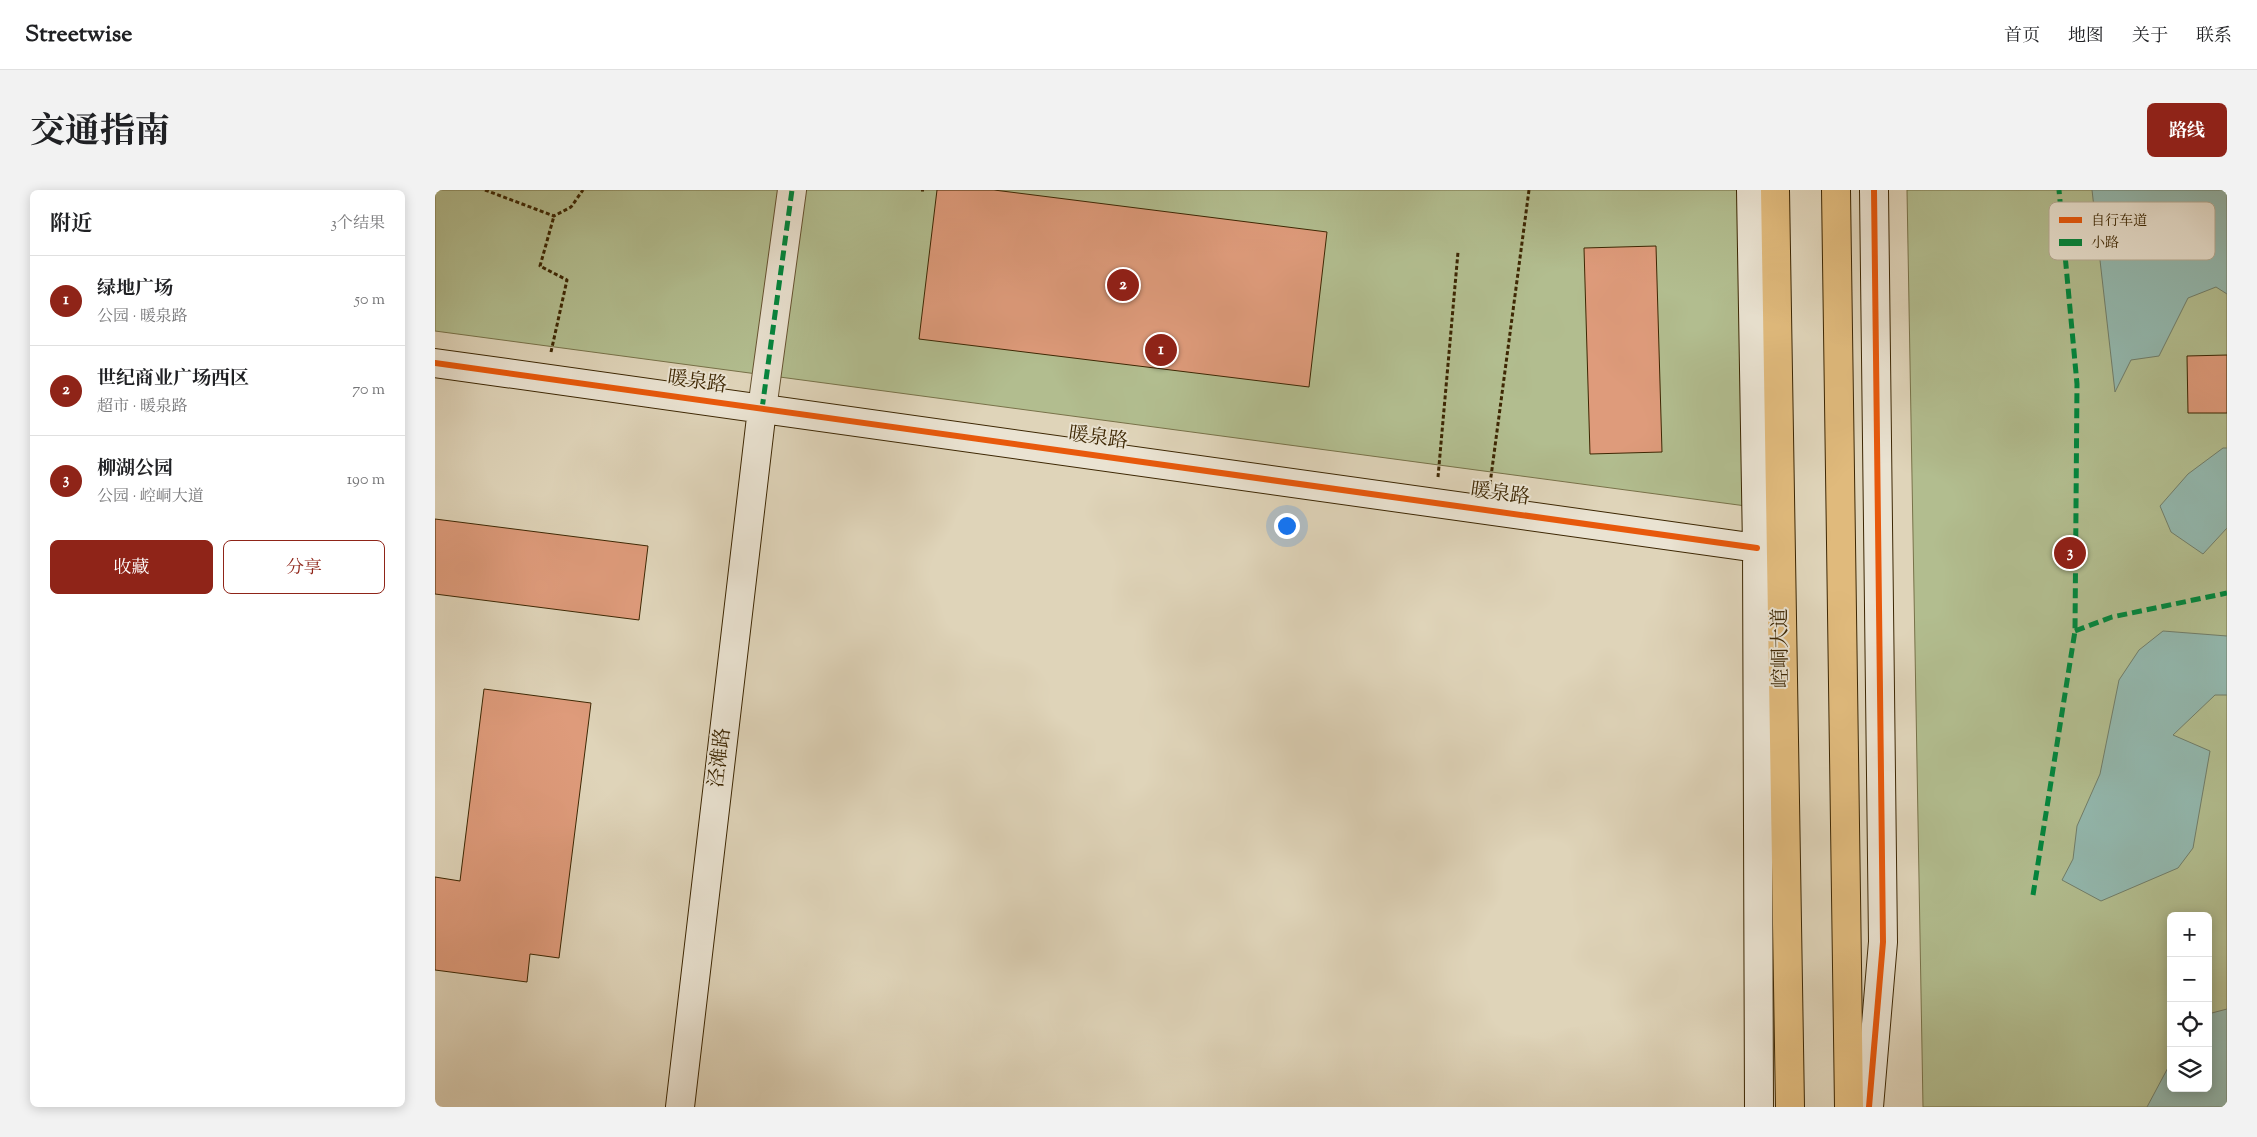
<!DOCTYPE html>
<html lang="zh">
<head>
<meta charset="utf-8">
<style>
  body { margin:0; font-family:"Sorts Mill Goudy","Noto Serif SC",serif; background:#f2f2f2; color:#202124 }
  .controls { position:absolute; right:15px; bottom:15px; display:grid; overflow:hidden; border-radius:8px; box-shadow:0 2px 12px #0003 }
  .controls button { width:45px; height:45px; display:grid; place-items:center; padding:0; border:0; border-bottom:1px solid #e0e0e0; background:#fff; color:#202124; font:25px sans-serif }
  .you { position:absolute; left:851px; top:335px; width:18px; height:18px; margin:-12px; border:4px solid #fff; border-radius:50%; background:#1a73e8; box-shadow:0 0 0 8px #1a73e833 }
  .badge { display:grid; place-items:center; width:32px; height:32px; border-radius:50%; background:#8f2418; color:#fff; font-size:16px; font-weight:700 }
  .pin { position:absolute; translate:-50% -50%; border:2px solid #fff; box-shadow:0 1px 5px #0006 }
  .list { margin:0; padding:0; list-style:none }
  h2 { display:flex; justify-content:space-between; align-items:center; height:65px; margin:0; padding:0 20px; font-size:21px }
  h2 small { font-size:16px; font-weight:400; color:#757577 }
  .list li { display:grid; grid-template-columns:32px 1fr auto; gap:15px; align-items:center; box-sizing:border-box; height:90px; padding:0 20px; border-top:1px solid #e0e0e0 }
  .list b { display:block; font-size:19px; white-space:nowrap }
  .list p { margin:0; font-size:16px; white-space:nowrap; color:#757577 }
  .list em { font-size:16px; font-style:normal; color:#757577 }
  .actions { display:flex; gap:10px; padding:15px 20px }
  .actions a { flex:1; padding:11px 0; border:1px solid #8f2418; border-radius:8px; text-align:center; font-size:18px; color:#8f2418 }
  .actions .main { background:#8f2418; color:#fff }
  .icon { flex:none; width:28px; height:28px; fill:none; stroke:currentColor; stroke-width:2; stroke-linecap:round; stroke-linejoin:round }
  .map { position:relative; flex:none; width:1792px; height:917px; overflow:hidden; border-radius:8px }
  header { display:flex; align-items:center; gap:30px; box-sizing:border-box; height:70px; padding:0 25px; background:#fff; border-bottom:1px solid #e0e0e0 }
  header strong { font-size:24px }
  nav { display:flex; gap:28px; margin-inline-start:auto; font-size:18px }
  .intro { display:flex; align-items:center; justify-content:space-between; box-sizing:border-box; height:120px; padding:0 30px }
  h1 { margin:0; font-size:35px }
  .button { padding:12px 22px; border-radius:8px; background:#8f2418; color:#fff; font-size:18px; font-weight:700 }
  main { display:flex; gap:30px; padding:0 30px }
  aside { flex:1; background:#fff; border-radius:8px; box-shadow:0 2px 12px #0003 }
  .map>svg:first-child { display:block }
  .green { fill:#b2bd8f; stroke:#787249; fill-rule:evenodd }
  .water { fill:#93b8ae; stroke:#717e6a }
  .building { fill:#de9b7b; stroke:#3d2703 }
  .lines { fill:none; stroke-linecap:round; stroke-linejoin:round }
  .street-casing { stroke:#665230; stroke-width:30 }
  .secondary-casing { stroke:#3d2703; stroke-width:30 }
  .primary-casing { stroke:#3d2703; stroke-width:30 }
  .path { stroke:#3d2703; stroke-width:3; stroke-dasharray:4 2.5; stroke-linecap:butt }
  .street { stroke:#eae3d2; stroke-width:28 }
  .secondary { stroke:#eae3d2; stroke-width:28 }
  .primary { stroke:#e0ba7c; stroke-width:28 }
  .quiet { stroke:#00873e; stroke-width:5; stroke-dasharray:10 5; stroke-linecap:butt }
  .cycleway-casing { stroke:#eae3d2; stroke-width:9 }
  .cycleway { stroke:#e8590c; stroke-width:6 }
  .labels { text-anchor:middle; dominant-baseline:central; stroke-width:4; stroke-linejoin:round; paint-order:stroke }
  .street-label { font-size:20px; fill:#3d2703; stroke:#eae3d2 }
  .key { fill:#eae3d2; stroke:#b6ab94; stroke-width:1 }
  .key-label { font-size:14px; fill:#3d2703 }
</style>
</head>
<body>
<header>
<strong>Streetwise</strong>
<nav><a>首页</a><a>地图</a><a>关于</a><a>联系</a></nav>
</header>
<div class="intro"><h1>交通指南</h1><a class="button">路线</a></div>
<main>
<aside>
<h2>附近<small>3个结果</small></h2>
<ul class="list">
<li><span class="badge">1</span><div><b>绿地广场</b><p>公园 · 暖泉路</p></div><em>50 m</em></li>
<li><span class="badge">2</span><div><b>世纪商业广场西区</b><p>超市 · 暖泉路</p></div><em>70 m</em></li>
<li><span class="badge">3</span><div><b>柳湖公园</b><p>公园 · 崆峒大道</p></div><em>190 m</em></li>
</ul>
<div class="actions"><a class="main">收藏</a><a>分享</a></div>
</aside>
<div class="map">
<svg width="1792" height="917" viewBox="0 0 1792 917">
  <rect width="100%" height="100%" fill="#dfd4b9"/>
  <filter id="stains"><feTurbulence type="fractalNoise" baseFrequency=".004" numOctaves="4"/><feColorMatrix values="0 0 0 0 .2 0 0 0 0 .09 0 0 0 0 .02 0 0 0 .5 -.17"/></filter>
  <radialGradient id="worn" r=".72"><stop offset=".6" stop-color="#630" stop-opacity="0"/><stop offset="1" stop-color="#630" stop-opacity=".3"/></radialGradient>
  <!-- green -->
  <path class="green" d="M0,0H1304L1311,316L0,141Z
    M1472,0H1792V917H1488ZM1736,726H1773V898H1736Z"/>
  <!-- water -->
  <path class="water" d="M1657,0H1792V104L1781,97L1753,108L1724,166L1696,170L1680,202Z
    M1788,258H1792V338L1768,364L1736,342L1725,316L1753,284Z
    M1728,441L1792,446V505H1780L1738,545L1775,561L1758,658L1743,678L1666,711L1627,690L1638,669L1642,636L1665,584L1684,490L1704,460Z
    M1792,819V917H1712L1736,872V898H1773V824Z"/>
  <!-- building -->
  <path class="building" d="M502,0H559L892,42L874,197L484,149Z
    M1221,56L1227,262L1155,264L1149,58Z
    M1792,165V223H1753L1752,166Z
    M0,329L213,356L204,430L0,404Z
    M49,499L156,513L124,768L95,764L92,792L0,780V687L25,691Z"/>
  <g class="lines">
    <!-- street casing -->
    <g class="street-casing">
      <path id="street" d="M327,219L357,0"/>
    </g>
    <!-- secondary casing -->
    <g class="secondary-casing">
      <path id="secondary" d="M1316,0L1322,358L1324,917
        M0,173L1322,358
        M245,917L327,219
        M1434,917L1448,752L1439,0"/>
    </g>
    <!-- primary casing -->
    <g class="primary-casing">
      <path id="primary" d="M1340,0L1355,917
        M1401,0L1414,917"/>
    </g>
    <!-- path -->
    <path class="path" d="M50,0L119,26L136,17L148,0
      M486,0H489
      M116,162L132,90L105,76L119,26
      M1003,287L1023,62
      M1055,294L1094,0"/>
    <!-- street -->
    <use href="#street" class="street"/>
    <!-- secondary -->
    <use href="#secondary" class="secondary"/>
    <!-- primary -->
    <use href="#primary" class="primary"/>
    <!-- quiet -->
    <path class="quiet" d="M327,219L357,0
      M1640,441L1677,427L1792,403
      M1598,705L1640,441L1642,194L1624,0"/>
    <!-- cycleway casing -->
    <g class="cycleway-casing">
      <path id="cycleway" d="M0,173L1322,358
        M1434,917L1448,752L1439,0"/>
    </g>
    <!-- cycleway -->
    <use href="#cycleway" class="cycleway"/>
  </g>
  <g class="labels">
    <!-- street labels -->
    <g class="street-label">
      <text transform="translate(262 193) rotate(8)">暖泉路</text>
      <text transform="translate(663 249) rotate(8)">暖泉路</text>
      <text transform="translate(1065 305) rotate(8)">暖泉路</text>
      <text transform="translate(1347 458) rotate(-91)">崆峒大道</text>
      <text transform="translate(286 568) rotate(-83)">泾滩路</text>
    </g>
  </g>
  <!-- legend -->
  <rect x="1614" y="12" width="166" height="58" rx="8" class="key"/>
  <rect x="1624" y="27" width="23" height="6" fill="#e8590c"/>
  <rect x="1624" y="49" width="23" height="7" fill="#00873e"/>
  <g class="key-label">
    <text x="1656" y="35">自行车道</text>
    <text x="1656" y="57">小路</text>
  </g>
  <rect width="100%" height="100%" filter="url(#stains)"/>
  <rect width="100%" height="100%" fill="url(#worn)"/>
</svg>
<div class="controls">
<button>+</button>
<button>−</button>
<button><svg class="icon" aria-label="locate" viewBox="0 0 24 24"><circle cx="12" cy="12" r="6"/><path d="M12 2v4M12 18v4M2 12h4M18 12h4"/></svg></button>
<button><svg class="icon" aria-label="layers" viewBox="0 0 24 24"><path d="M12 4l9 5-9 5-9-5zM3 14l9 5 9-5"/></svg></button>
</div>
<div class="you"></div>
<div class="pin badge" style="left:726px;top:160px">1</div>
<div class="pin badge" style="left:688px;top:95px">2</div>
<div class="pin badge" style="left:1635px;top:363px">3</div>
</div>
</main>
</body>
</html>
